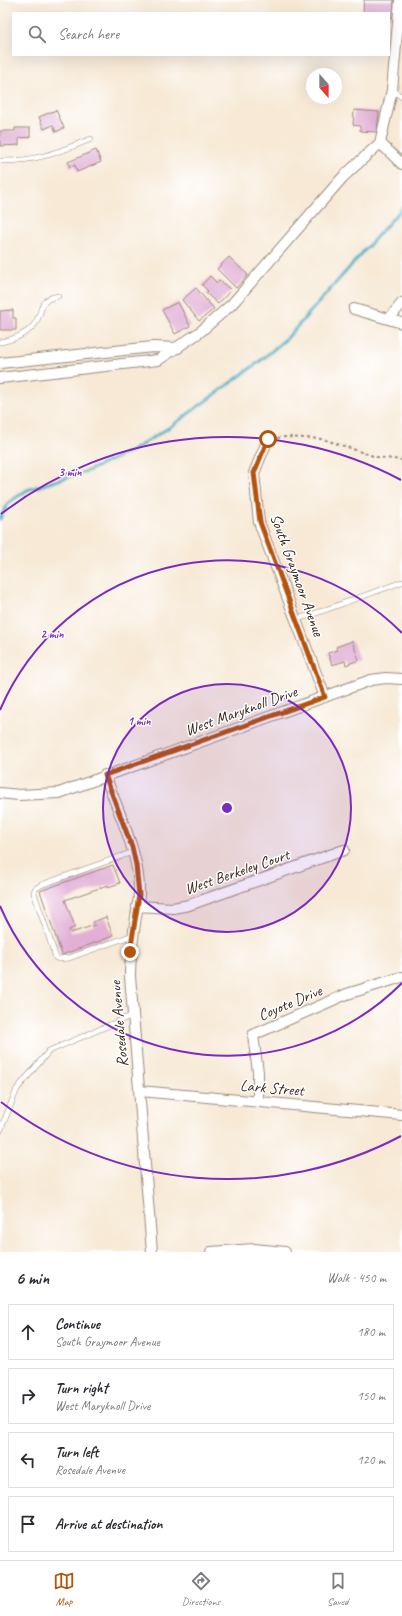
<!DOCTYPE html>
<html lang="en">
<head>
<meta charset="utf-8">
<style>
  body { margin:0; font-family:Caveat,sans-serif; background:#f7f7f7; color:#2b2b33 }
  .compass { position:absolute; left:306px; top:68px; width:36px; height:36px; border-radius:50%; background:#fff; box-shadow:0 4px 16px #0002; rotate:159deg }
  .stop { position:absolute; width:12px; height:12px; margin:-9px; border:3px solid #b45309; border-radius:50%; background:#fff }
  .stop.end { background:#b45309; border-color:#fff; box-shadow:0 1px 4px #0008 }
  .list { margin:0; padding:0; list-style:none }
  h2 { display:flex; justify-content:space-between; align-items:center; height:52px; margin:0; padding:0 16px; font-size:17px }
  h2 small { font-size:13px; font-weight:400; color:#7c7c81 }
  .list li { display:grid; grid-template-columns:26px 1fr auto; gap:12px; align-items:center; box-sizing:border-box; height:56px; margin:0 8px 8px; padding:0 8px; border:1px solid #e1e1e2; border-radius:0px }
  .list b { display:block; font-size:15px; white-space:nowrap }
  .list p { margin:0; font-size:13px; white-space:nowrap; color:#7c7c81 }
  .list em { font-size:13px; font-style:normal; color:#7c7c81 }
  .icon { flex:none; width:22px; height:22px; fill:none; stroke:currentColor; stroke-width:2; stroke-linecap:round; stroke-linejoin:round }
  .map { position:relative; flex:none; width:402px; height:1252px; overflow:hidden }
  .search { position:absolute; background:#fff; box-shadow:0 4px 16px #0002; left:12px; right:12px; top:12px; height:44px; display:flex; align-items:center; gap:10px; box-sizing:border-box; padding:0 14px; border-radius:0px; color:#7c7c81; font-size:15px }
  .sheet { height:308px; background:#fff }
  nav { display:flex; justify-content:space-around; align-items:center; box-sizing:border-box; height:56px; border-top:1px solid #e1e1e2; background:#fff; font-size:11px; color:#7c7c81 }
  nav a { display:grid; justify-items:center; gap:2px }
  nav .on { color:#b45309 }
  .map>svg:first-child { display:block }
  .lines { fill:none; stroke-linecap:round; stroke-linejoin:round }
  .stream { stroke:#41a9c1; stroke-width:3 }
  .building { fill:#e1aed5 }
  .lane-casing { stroke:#998a7a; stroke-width:6 }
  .street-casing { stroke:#998a7a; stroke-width:12 }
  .path { stroke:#998a7a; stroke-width:2; stroke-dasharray:3 3; stroke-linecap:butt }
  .lane { stroke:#fff; stroke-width:5 }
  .street { stroke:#fff; stroke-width:10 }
  .route { stroke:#b45309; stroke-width:5 }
  .ring { fill:none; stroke:#7b2cbf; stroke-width:2 }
  .labels { text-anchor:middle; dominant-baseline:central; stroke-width:3; stroke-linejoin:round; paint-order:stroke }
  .street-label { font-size:16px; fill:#3b2a1e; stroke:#fff }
  .centre { fill:#7b2cbf; stroke:#fff; stroke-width:2 }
  .ring-label { font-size:12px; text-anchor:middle; font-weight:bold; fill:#7b2cbf; stroke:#fff; stroke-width:3; stroke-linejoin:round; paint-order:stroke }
</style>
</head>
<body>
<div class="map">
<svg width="402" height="1252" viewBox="0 0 402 1252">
  <rect width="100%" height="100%" fill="#fff"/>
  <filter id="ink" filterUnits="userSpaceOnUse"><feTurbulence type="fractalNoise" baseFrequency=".025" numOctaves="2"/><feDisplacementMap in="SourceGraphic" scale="8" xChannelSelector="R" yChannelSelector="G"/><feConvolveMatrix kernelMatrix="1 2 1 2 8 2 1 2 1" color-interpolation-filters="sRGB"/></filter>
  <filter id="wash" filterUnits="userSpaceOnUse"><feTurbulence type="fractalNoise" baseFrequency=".012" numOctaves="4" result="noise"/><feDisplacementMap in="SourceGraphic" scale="16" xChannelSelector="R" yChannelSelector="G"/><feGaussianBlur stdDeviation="0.9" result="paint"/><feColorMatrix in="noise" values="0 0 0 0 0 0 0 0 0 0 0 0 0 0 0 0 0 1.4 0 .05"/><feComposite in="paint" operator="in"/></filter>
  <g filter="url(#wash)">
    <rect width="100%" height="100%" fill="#f7e9d6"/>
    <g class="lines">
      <!-- stream -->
      <path class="stream" d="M0,519L8,503L27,490L90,470L133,450L173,425L259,362L288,337L402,208"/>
    </g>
    <g id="blocks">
      <!-- building -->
      <path class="building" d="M364,0H394L393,17H389V13H363Z
        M56,110L64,128L56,132L53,125L44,129L39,117Z
        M354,110L379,112L377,132L360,131V126L353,125Z
        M15,128H30V137L19,138V145L0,146V131H15Z
        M96,150L101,162L77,172L75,165L70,167L68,162Z
        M229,257L248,275L236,288L217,269Z
        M210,276L217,283L219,280L231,290L218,304L206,293L208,291L202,285Z
        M196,288L214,309L199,321L182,300Z
        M178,302L190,326L175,334L162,310Z
        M13,310V318H16V330H0V311Z
        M352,641L359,660L346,665L345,661L332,665L328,653L337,650L336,647Z
        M113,865L120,883L108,887V885L65,900L75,927L69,930L71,933L95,925L93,922L106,917L113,936L62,955L40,891Z"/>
    </g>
  </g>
  <g filter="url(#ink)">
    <use href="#blocks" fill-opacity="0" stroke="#998a7a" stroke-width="1"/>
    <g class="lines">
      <!-- lane casing -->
      <g class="lane-casing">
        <path id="lane" d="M392,90L402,97
          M0,161C35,162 59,152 91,139
          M0,342C13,340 31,333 37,320C44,306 39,300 58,296
          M296,619L311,615L402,582
          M133,852L41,885L35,889L34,893L56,958L59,959L69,958L133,935
          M0,1131L17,1089L49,1051L133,1015"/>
      </g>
      <!-- street casing -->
      <g class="street-casing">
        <path id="street" d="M380,143L402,164
          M354,309L402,323
          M389,319L402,303
          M0,363L153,347L178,348
          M0,378L158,360L200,332L232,304L343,177L380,143L392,90L400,0
          M268,439L254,473L259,522L325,697
          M105,775C118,812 140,854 139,893C139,901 137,910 136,917C133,937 130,956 130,976L152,1252
          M0,793L19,795L59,793L371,680L386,678L402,679
          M137,906L173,908L189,905L344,850
          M140,1091L402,1115
          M258,1101V1072L253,1035L347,994L402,977
          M211,1252L254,1249L285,1252"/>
      </g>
      <!-- path -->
      <path class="path" d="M277,438L286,437L323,439L376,457L402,460"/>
      <!-- lane -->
      <use href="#lane" class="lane"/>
      <!-- street -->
      <use href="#street" class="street"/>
    </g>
  </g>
  <g class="lines" filter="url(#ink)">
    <!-- route -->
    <path class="route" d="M130,952L139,895L136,865L132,847L105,775L325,697L260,522L254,473L268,439"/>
  </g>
  <!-- distance rings -->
  <circle cx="227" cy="808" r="124" fill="#7b2cbf" fill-opacity=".12"/>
  <g class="ring">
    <circle cx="227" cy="808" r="124"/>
    <path d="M402 983A247 247 0 0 1 0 906M0 710A247 247 0 0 1 402 633"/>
    <path d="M401 1136A371 371 0 0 1 1 1102M1 514A371 371 0 0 1 401 480"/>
  </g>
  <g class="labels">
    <!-- street labels -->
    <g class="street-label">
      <text transform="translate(297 575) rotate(70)">South Graymoor Avenue</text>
      <text transform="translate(241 711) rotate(-20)">West Maryknoll Drive</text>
      <text transform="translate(237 872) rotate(-19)">West Berkeley Court</text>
      <text transform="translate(290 1003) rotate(-23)">Coyote Drive</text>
      <text transform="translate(119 1024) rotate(-95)">Rosedale Avenue</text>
      <text transform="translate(272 1088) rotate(5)">Lark Street</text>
    </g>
  </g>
  <circle cx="227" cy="808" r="6" class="centre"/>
  <g class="ring-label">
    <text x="70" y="476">3 min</text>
    <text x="52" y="638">2 min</text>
    <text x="139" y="725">1 min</text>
  </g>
</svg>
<svg class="compass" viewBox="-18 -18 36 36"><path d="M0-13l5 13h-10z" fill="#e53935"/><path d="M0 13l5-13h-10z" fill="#7c7c81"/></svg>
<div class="stop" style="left:268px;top:439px"></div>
<div class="stop end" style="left:130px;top:952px"></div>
<div class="search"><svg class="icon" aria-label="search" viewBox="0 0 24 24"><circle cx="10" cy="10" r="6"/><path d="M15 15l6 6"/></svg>Search here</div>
</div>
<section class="sheet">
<h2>6 min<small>Walk · 450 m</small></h2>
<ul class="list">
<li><svg class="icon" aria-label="ahead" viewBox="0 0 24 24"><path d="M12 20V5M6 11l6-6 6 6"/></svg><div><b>Continue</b><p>South Graymoor Avenue</p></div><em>180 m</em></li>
<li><svg class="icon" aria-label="right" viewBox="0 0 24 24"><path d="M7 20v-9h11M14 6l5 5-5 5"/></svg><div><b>Turn right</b><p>West Maryknoll Drive</p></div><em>150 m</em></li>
<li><svg class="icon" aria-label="left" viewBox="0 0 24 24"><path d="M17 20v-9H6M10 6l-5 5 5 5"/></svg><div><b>Turn left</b><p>Rosedale Avenue</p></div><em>120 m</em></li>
<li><svg class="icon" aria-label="arrive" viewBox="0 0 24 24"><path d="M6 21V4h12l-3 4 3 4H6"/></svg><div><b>Arrive at destination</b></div></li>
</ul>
</section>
<nav>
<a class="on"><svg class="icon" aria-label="map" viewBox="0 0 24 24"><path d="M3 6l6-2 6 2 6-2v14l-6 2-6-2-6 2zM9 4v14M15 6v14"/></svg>Map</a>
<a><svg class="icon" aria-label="directions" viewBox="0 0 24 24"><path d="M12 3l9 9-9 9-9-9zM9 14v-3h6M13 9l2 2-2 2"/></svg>Directions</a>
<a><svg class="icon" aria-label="saved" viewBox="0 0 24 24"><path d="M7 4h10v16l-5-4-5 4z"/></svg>Saved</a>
</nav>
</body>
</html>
